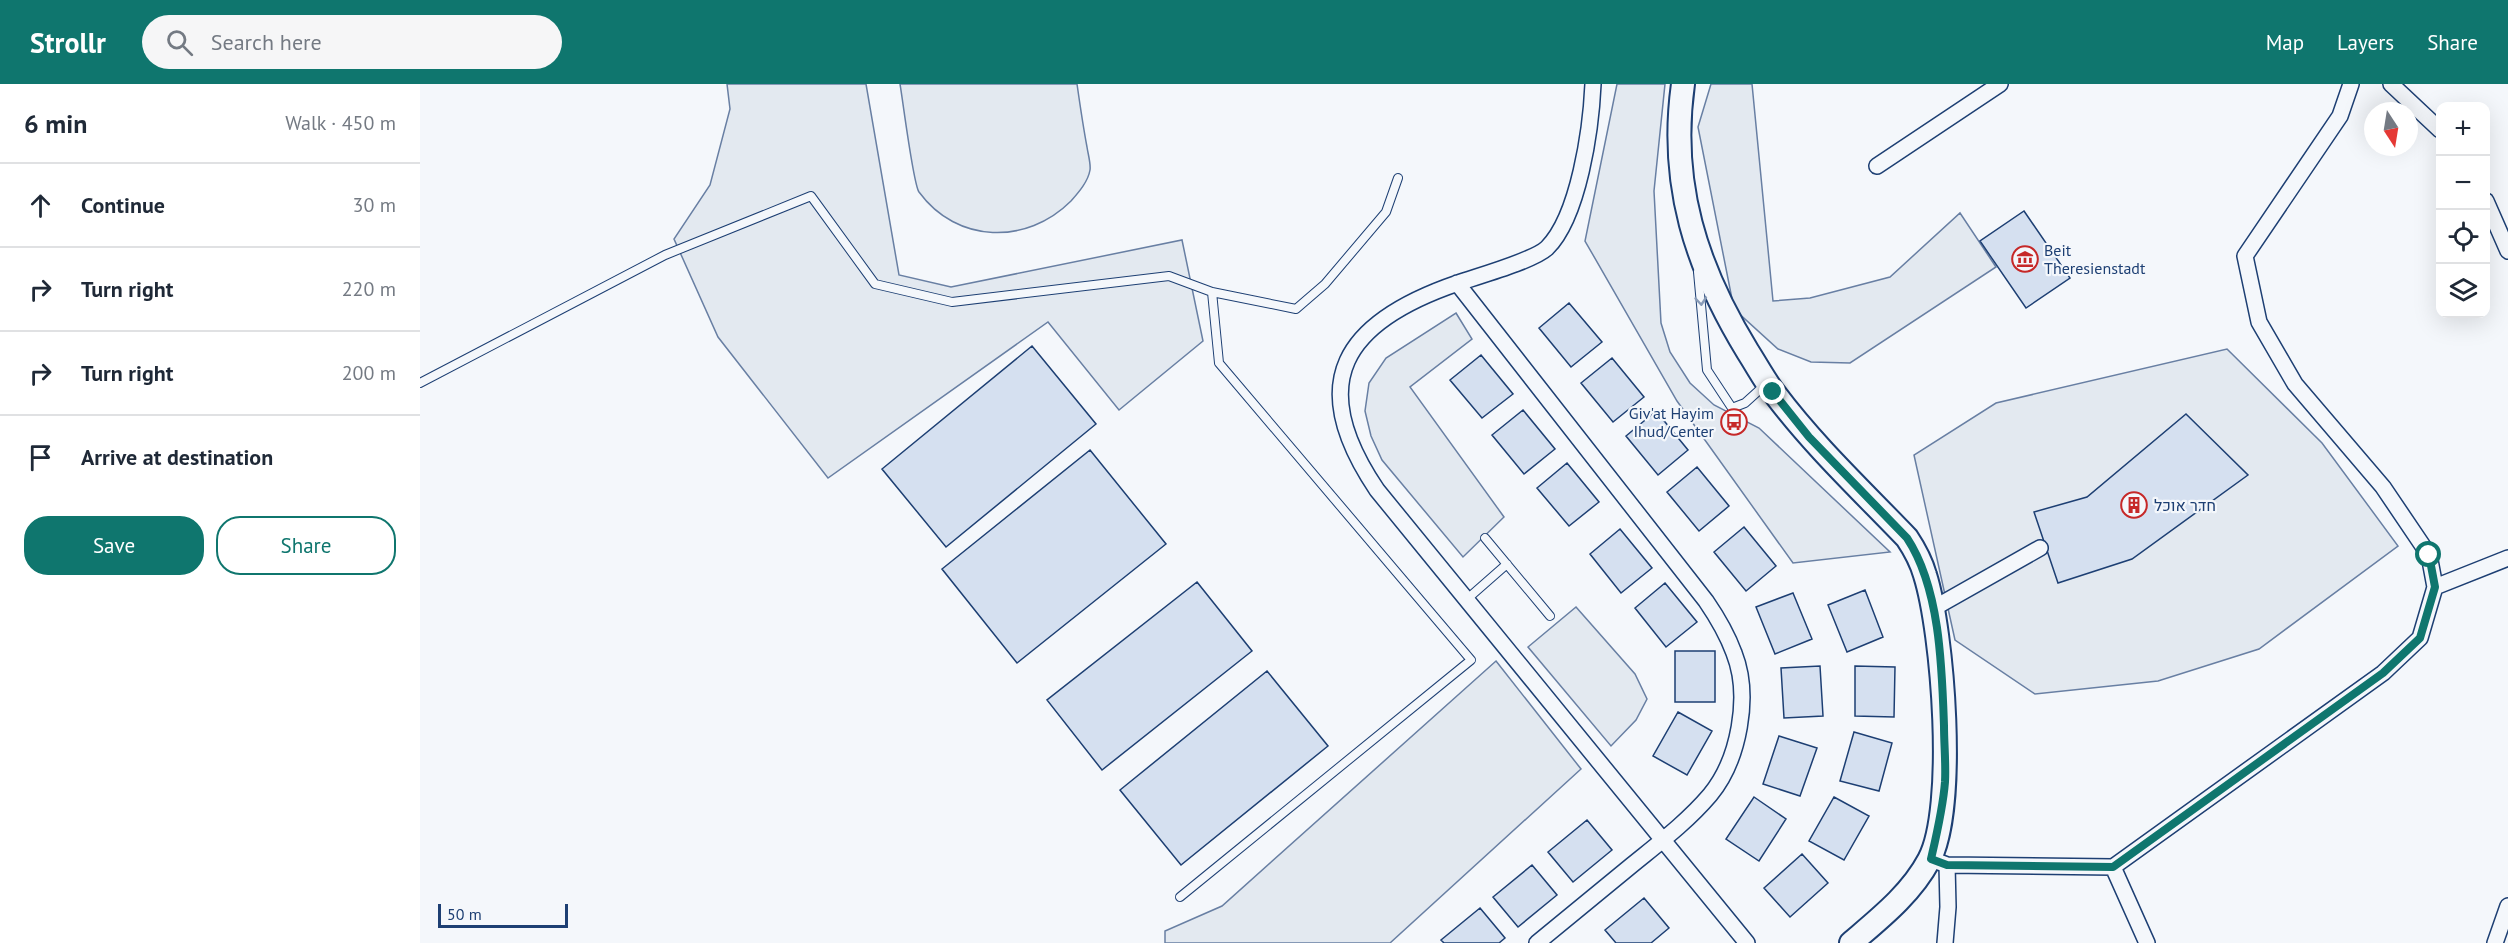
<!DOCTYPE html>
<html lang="en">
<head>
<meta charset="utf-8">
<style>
  body { margin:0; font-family:"PT Sans",Heebo,sans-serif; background:#f6f6f7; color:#1f2937 }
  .controls { position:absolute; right:18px; top:18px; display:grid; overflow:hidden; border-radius:12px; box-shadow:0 6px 24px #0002 }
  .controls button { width:54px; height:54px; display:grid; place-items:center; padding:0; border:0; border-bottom:2px solid #e0e1e3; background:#fff; color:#1f2937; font:30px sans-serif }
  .compass { position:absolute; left:1944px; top:18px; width:54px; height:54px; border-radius:50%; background:#fff; box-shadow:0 6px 24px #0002; rotate:168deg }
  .scale { position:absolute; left:18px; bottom:15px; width:130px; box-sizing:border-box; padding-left:6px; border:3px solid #1d3f73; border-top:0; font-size:16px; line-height:21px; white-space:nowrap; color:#1d3f73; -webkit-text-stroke:4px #f4f7fb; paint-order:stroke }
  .stop { position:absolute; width:18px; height:18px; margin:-14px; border:4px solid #0f766e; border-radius:50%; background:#fff }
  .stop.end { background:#0f766e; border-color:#fff; box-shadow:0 2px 6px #0008 }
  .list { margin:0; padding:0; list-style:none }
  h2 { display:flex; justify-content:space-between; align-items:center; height:78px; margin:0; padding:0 24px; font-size:26px }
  h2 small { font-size:20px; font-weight:400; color:#747a83 }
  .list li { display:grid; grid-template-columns:39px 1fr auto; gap:18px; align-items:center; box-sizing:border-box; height:84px; padding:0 24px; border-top:2px solid #e0e1e3 }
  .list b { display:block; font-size:22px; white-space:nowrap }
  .list em { font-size:20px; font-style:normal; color:#747a83 }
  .actions { display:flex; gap:12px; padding:18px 24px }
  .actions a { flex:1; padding:14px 0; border:2px solid #0f766e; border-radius:24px; text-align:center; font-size:21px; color:#0f766e }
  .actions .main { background:#0f766e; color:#fff }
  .icon { flex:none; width:33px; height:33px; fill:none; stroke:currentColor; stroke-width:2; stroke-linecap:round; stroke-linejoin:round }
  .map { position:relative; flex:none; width:2088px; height:859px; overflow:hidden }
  header { display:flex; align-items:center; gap:36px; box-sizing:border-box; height:84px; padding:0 30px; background:#0f766e; color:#fff }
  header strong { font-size:28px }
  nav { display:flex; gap:33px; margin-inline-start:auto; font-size:21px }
  .search { width:420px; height:54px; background:#f6f6f7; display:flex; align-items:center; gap:15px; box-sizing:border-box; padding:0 21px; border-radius:33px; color:#747a83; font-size:22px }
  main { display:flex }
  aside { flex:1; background:#fff }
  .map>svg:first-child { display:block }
  .green { fill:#e3e9f0; stroke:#687fa3; stroke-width:1.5 }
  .building { fill:#d5e0f0; stroke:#1d3f73; stroke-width:1.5 }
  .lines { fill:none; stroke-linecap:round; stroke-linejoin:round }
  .lane-casing { stroke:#1d3f73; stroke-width:10 }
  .street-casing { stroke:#1d3f73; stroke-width:18 }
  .secondary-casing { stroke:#1d3f73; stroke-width:26 }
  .lane { stroke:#f4f7fb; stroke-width:8 }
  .street { stroke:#f4f7fb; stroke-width:15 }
  .secondary { stroke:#f4f7fb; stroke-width:22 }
  .oneway { stroke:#889bb7 }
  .route { stroke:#0f766e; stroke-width:8 }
  .labels { text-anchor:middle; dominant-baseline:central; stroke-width:4.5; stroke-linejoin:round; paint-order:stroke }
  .poi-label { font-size:16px; fill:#1d3f73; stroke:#f4f7fb; text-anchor:start }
</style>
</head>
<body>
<header>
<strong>Strollr</strong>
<div class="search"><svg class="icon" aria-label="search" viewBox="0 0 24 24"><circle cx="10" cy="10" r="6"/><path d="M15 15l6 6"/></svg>Search here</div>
<nav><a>Map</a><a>Layers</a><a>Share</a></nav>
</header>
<main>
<aside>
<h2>6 min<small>Walk · 450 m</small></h2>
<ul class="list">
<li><svg class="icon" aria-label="ahead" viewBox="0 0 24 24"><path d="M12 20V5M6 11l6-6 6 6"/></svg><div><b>Continue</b></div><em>30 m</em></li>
<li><svg class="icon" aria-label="right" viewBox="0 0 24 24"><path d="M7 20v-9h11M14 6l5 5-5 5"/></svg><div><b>Turn right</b></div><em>220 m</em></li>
<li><svg class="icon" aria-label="right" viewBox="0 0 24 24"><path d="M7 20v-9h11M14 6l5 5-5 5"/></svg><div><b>Turn right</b></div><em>200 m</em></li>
<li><svg class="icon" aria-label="arrive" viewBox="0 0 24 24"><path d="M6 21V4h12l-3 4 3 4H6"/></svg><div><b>Arrive at destination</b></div></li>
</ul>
<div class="actions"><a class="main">Save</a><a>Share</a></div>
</aside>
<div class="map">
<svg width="2088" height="859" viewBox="0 0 2088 859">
  <rect width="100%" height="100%" fill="#f4f7fb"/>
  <!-- green -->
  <path class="green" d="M307,0H446L479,191L531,203L762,156L783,257L699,326L628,238L408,394L298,253L254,155L290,101L310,25Z
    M480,0H657C660,21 663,42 667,63C668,70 671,80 670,86C668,98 658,109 651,117C607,161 537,160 499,108C493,99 483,17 480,0Z
    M1197,0H1245L1234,107L1241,239L1250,268L1270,299L1294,321L1339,344L1470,468L1373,479L1257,317L1165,157Z
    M1291,0H1332L1353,217L1390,214L1470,193L1540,129L1576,183L1430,279L1391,278L1358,265L1314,225L1278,43Z
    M1036,229L1052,255L990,303L1084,433L1043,473L962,376L951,352L945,327L949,299L966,274Z
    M1807,265L1902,359L1978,462L1839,565L1738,597L1615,610L1535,556L1494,371L1576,319Z
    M1156,523L1215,590L1227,615L1216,636L1191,662L1108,563Z
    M1076,577L1161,685L970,859H745V847L802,822Z"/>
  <!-- building -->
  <path class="building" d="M1604,127L1650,194L1606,224L1560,157Z
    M1149,219L1182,258L1151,283L1119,244Z
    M612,262L676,340L526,463L462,385Z
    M1061,271L1093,310L1062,334L1030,296Z
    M1192,274L1224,313L1193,338L1161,299Z
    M1103,326L1135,365L1104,390L1072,351Z
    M1236,327L1268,366L1238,391L1206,352Z
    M1766,330L1828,391L1712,475L1638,499L1614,428L1667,413Z
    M670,366L746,460L597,579L522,485Z
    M1147,379L1179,418L1149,442L1117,404Z
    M1277,383L1309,422L1279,447L1247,408Z
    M1324,443L1356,482L1326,507L1294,468Z
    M1200,445L1232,484L1201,509L1170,470Z
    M777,498L832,567L682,686L627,616Z
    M1245,499L1277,538L1246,563L1215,524Z
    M1445,506L1463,553L1427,568L1408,521Z
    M1373,509L1392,555L1355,570L1336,523Z
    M1255,567H1295V618H1255Z
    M1400,582L1403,632L1364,634L1361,584Z
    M1435,582L1475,583L1474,633L1435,632Z
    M847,587L908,662L761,781L700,706Z
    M1258,628L1292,647L1267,691L1233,672Z
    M1434,648L1472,659L1459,707L1420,697Z
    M1359,652L1397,664L1380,712L1343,700Z
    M1334,713L1366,735L1339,777L1306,755Z
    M1414,713L1449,732L1424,776L1389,757Z
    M1167,736L1192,766L1153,798L1128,768Z
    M1382,770L1408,799L1370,833L1344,804Z
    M1112,781L1137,811L1098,843L1073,813Z
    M1224,814L1249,844L1231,859H1196L1185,846Z
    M1060,824L1085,854L1079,859H1024L1021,856Z"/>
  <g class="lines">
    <!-- lane casing -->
    <g class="lane-casing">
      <path id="lane" d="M1278,188L1287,286L1312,324L1325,319L1346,300
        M0,299L245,171L391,112L455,200L532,218L749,192L792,208L876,225L905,200L966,128L978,94
        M1065,454L1130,532
        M1046,516L1087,480
        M760,813L1051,576L799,279L792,208"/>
    </g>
    <!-- street casing -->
    <g class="street-casing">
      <path id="street" d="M1173,0C1171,45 1159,132 1127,164C1113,177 1058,192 1038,199C924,238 884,298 957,406L1327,859
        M1971,0L2020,46
        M1457,82L1580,0
        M2066,117L2088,167
        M1037,199L1286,517C1297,533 1307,550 1314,569C1331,612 1319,676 1290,711C1267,738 1239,759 1212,781C1180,807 1149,833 1117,859
        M2015,503L2088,474
        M1514,524L1620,464
        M1511,775L1527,781L1693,783L1727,859
        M1693,783L1963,589L2000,554L2015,503L2009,471L1963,403L1875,300L1839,238L1825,172L1920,32L1931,0
        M1525,859L1528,823L1527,781
        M2075,859L2088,822"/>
    </g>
    <!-- secondary casing -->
    <g class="secondary-casing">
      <path id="secondary" d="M1263,0C1249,100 1276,183 1328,268C1337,282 1345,297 1355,310C1394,362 1442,407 1487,454C1495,466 1501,477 1505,491C1523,548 1537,724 1509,776C1491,810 1459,835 1431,859"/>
    </g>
    <!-- lane -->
    <use href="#lane" class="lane"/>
    <!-- street -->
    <use href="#street" class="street"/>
    <!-- secondary -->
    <use href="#secondary" class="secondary"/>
  </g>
  <!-- one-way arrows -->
  <defs><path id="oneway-chevron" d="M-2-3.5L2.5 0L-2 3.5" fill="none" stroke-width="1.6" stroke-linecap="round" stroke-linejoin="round" transform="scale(1.5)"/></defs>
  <use class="oneway" href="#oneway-chevron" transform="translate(1281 217) rotate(85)"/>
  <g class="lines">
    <!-- route -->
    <path class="route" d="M1353,308L1389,353L1487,454C1520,504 1522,583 1524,642C1524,660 1526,679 1525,698C1523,724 1517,749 1511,775L1527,781L1693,783L1963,589L2000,554L2015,503L2009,471"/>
  </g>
  <!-- icons -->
  <defs>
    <g id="museum-ring" transform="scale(1.35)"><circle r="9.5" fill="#f4f7fb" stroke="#c62828" stroke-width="1.5"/><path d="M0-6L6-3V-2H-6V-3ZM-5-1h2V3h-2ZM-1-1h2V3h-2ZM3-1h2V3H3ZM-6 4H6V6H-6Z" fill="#c62828"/></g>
    <g id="bus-ring" transform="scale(1.35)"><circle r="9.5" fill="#f4f7fb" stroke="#c62828" stroke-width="1.5"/><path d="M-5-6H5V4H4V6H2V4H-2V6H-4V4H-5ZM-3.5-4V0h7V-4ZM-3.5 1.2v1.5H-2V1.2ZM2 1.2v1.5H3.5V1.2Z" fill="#c62828"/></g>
    <g id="building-ring" transform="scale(1.35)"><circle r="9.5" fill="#f4f7fb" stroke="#c62828" stroke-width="1.5"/><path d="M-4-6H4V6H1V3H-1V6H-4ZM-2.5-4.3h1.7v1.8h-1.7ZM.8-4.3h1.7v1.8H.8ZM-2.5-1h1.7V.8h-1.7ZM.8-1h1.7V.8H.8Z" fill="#c62828"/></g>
  </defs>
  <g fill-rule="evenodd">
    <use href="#museum-ring" x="1605" y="175"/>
    <use href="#bus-ring" x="1314" y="338"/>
    <use href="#building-ring" x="1714" y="421"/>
  </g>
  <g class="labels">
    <!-- poi labels -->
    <g class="poi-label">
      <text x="1624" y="166">Beit<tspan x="1624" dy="18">Theresienstadt</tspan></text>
      <text x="1294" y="329" text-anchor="end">Giv'at Hayim<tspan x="1294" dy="18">Ihud/Center</tspan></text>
      <text x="1734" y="421">חדר אוכל</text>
    </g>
  </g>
</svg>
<div class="controls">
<button>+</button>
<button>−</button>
<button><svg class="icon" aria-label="locate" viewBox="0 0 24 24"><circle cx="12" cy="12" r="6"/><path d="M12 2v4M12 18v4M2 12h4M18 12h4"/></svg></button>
<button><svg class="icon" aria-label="layers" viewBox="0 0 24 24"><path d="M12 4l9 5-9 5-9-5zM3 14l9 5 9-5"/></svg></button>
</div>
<svg class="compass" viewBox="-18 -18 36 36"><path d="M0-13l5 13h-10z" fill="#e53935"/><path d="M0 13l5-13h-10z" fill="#747a83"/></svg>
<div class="scale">50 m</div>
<div class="stop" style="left:2009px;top:471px"></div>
<div class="stop end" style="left:1353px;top:308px"></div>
</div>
</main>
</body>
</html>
